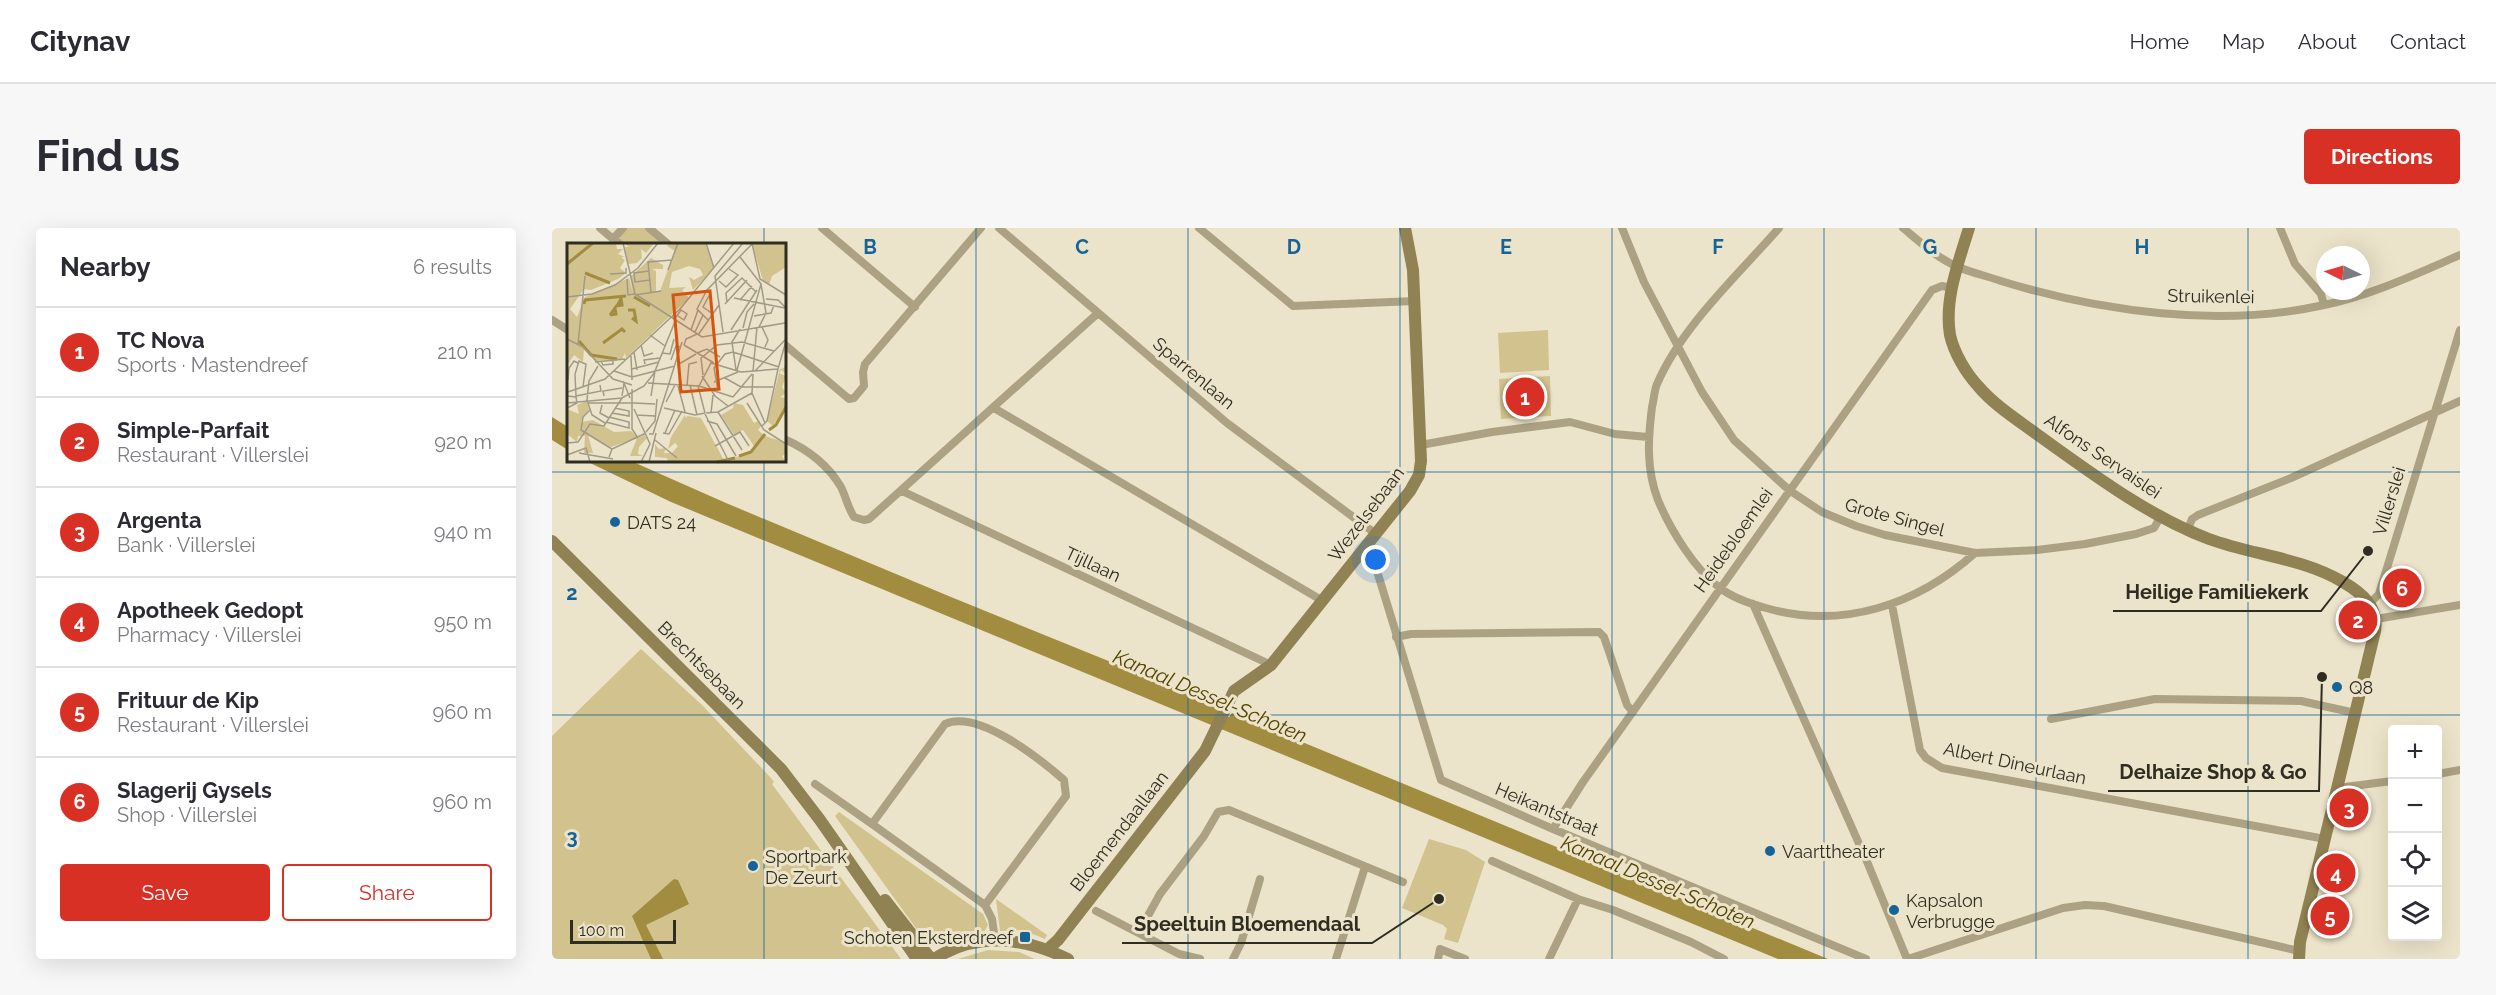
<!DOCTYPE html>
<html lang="en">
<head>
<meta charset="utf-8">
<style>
  body { margin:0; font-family:Raleway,sans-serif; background:#f7f7f7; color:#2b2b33 }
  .controls { position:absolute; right:18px; bottom:18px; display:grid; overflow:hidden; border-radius:6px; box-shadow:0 6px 24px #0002 }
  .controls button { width:54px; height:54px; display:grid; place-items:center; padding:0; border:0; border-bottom:2px solid #e1e1e2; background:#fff; color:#2b2b33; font:30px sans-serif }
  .compass { position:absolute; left:1764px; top:18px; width:54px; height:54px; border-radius:50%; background:#fff; box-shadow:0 6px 24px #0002; rotate:275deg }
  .scale { position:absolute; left:18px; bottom:15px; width:106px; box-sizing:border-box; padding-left:6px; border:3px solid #2f2c22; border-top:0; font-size:16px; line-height:21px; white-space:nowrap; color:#2f2c22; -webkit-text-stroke:4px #ece4ca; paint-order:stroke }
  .you { position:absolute; left:824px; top:332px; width:21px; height:21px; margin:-15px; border:4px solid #fff; border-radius:50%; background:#1a73e8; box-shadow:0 0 0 9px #1a73e833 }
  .badge { display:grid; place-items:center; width:39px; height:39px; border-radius:50%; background:#d93025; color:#fff; font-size:20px; font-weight:700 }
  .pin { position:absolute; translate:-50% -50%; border:3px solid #fff; box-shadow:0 2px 6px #0006 }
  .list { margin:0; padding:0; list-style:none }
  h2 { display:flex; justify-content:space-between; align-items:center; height:78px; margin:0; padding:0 24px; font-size:26px }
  h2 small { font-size:20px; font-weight:400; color:#7c7c81 }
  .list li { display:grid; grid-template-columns:39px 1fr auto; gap:18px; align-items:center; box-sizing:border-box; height:90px; padding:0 24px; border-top:2px solid #e1e1e2 }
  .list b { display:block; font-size:22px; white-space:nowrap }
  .list p { margin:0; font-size:20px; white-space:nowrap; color:#7c7c81 }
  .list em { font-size:20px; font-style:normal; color:#7c7c81 }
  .actions { display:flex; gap:12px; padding:18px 24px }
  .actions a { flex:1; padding:14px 0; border:2px solid #d93025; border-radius:6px; text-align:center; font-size:21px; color:#d93025 }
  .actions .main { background:#d93025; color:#fff }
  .icon { flex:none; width:33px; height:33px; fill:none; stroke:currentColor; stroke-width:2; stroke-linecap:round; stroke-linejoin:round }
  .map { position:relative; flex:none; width:1908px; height:731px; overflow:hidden; border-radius:6px }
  header { display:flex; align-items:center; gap:36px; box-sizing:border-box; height:84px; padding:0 30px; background:#fff; border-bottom:2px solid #e1e1e2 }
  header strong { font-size:28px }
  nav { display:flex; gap:33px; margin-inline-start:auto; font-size:21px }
  .intro { display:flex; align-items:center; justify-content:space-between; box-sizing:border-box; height:144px; padding:0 36px }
  h1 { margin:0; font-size:42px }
  .button { padding:15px 27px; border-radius:6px; background:#d93025; color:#fff; font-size:21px; font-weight:700 }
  main { display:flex; gap:36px; padding:0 36px }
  aside { flex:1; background:#fff; border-radius:6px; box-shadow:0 6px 24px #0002 }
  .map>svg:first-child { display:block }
  .green { fill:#d2c28e }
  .water { fill:#a28c3f }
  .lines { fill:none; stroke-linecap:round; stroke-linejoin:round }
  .street { stroke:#aca283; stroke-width:8 }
  .secondary { stroke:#908252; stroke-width:12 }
  .grid { fill:none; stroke:#166497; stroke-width:1.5; stroke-opacity:0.55 }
  .poi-dot { fill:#166497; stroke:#ece4ca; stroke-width:2 }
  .labels { text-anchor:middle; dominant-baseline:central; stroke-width:6; stroke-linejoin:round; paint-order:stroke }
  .street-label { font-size:18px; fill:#2f2c22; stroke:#ece4ca }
  .poi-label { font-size:18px; fill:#2f2c22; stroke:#ece4ca; text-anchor:start }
  .water-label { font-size:20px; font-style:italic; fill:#544403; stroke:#ece4ca }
  .inset-river { fill:none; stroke:#a28c3f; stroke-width:3 }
  .inset-road { fill:none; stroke:#a09a87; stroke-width:1.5 }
  .view { fill:#d6540e; fill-opacity:0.15; stroke:#d6540e; stroke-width:3 }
  .inset-edge { fill:none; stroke:#2f2c22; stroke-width:3 }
  .grid-label { font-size:20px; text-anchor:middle; font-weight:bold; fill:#166497; stroke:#ece4ca; stroke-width:6; stroke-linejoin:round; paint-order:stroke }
  .leader { fill:none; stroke:#2f2c22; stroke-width:2 }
  .callout-dot { fill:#2f2c22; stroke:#ece4ca; stroke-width:2 }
  .callout-label { font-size:20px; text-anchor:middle; font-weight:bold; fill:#2f2c22; stroke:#ece4ca; stroke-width:6; stroke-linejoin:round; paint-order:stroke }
</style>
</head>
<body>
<header>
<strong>Citynav</strong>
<nav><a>Home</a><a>Map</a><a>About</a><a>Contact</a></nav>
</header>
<div class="intro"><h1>Find us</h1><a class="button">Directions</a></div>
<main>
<aside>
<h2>Nearby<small>6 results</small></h2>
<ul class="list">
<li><span class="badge">1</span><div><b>TC Nova</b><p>Sports · Mastendreef</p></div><em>210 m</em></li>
<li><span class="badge">2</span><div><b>Simple-Parfait</b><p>Restaurant · Villerslei</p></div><em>920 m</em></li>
<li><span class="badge">3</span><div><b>Argenta</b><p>Bank · Villerslei</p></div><em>940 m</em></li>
<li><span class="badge">4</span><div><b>Apotheek Gedopt</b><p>Pharmacy · Villerslei</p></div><em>950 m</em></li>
<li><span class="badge">5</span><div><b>Frituur de Kip</b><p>Restaurant · Villerslei</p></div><em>960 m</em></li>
<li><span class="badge">6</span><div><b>Slagerij Gysels</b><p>Shop · Villerslei</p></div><em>960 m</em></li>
</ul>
<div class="actions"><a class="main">Save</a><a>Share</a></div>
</aside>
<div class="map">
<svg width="1908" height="731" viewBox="0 0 1908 731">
  <rect width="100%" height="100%" fill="#ece4ca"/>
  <!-- green -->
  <path class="green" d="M73,0H93L113,16H71L66,12Z
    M996,102L997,142L948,145L946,105Z
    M998,148L999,188L949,191L947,151Z
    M89,421L150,477L219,550L222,554L220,556L349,731H0V508Z
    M287,584L431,686L436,697L431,706L382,716L371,710L283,588Z
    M877,611L914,622L933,634L906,715L892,711L895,701L891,697L850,680Z
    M444,671L495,707L493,711L471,702L448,703Z
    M436,722L467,724L483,731H406Z"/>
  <!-- water -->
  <path class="water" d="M0,189L16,199V222L0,212Z
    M34,233H79L174,275L399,369L670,479L669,486L677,489L680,485L1276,731H1226L119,274Z
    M122,651L126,652L137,676L94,697L111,731H99L80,688Z"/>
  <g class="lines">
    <!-- street -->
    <path class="street" d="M48,0L61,11
      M97,0L116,16
      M270,0L363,79
      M447,0L675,195L824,306
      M647,0L741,78L863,73
      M1070,0L1092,54L1150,164L1182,212L1237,262L1270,284L1304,298L1333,307L1423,325L1485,322L1533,316L1584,306L1602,300L1609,288
      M1227,0C1185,48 1130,98 1105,156C1102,163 1102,172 1100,179C1096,211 1094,241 1106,272C1118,301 1143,342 1168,360C1181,370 1199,376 1214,380C1290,402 1365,377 1423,325
      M1351,0C1368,14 1385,30 1406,39C1420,45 1435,48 1449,53C1549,84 1669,100 1772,77C1820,67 1864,46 1908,27
      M1728,0L1743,36L1769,66L1772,77
      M68,16L61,11L71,0
      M0,92L16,102
      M232,116L297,171L302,170L312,158L311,144L313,136L429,0
      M442,180L771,373
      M232,211C255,221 276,237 289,259C294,269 296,280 302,289L312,292L317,291L546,85
      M869,217L940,204L1018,194L1063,206L1096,209
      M350,263L719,437
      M1636,301L1640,291L1646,287L1739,250L1908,173
      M808,325L825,343L889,552L1001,601L1314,731
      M1818,375L1827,366L1908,102
      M1201,376L1316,636L1355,731
      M1340,377L1368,522L1374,530L1390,540L1773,611
      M1824,391L1908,377
      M844,409L859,406L1047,404L1052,409L1075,477L1081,484
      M1499,491L1603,471L1749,473L1803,485
      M1886,546L1908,542
      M263,556L320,596
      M1785,560L1840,553
      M1001,601L1031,554L1380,62L1390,58L1400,60
      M940,633L1026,671L1061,682L1139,714L1172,731
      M433,677L514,568L512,552C488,531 426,481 393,496L320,596L433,677L440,691L443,711
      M544,683L627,726L648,731
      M587,704L608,666L652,608L666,584L677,582L851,654
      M681,731L689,715L708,651
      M784,731L813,639
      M886,731L888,721L913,731
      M997,731L1026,671
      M1356,731L1511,680L1533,677L1552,678L1747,723"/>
    <!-- secondary -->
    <path class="secondary" d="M1417,0C1407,33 1392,71 1398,107C1402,125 1414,145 1426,158C1443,178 1466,192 1486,207C1539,245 1596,288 1657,311C1700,327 1751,330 1791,354C1810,365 1827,379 1823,403L1748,714L1747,731
      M0,313L229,541L268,592L365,731
      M333,672L379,731
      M496,721L506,712L653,523L682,463L719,437L858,263L867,247L869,233L861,42L853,0
      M382,731C424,704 472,709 516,731"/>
  </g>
  <!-- grid -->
  <path class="grid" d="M212,0V16M424,0V731M636,0V731M848,0V731M1060,0V731M1272,0V731M1484,0V731M1696,0V731M212,232V731M0,244H1908M0,487H1908"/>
  <!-- markers -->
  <g class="poi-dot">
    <circle cx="63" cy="294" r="6"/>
    <circle cx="1785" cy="459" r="6"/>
    <circle cx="1218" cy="623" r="6"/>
    <circle cx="201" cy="638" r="6"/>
    <circle cx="1342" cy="682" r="6"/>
    <rect x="467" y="703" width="12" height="12" rx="3"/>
  </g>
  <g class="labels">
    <!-- street labels -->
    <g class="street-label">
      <text transform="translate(1659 68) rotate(1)">Struikenlei</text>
      <text transform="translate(642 145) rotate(40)">Sparrenlaan</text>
      <text transform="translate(1551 228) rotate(34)">Alfons Servaislei</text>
      <text transform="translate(1837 273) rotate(-73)">Villerslei</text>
      <text transform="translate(814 286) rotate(-53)">Wezelsebaan</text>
      <text transform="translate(1343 289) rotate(15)">Grote Singel</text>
      <text transform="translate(1181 312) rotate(-55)">Heidebloemlei</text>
      <text transform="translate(541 336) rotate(25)">Tijllaan</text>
      <text transform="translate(150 437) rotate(45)">Brechtsebaan</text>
      <text transform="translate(1463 535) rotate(12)">Albert Dineurlaan</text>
      <text transform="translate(995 581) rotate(23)">Heikantstraat</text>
      <text transform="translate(567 603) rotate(-52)">Bloemendaallaan</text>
    </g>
    <!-- poi labels -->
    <g class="poi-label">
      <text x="75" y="294">DATS 24</text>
      <text x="1797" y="459">Q8</text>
      <text x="1230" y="623">Vaarttheater</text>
      <text x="213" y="628">Sportpark<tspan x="213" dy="21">De Zeurt</tspan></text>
      <text x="1354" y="672">Kapsalon<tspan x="1354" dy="21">Verbrugge</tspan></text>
      <text x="461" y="709" text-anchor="end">Schoten Eksterdreef</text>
    </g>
    <!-- water labels -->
    <g class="water-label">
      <text transform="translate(658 468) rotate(23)">Kanaal Dessel-Schoten</text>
      <text transform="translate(1106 654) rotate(23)">Kanaal Dessel-Schoten</text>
    </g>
  </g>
  <!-- overview -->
  <g transform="translate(15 15)">
    <rect width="219" height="219" fill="#ece4ca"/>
    <path d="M0,0H49L50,6H56L51,11L58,14H54L58,17L53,25L59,30L51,36L24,47L17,46L3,66L10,74L18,54L62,35L66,49L63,34L84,15L96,22V26H85L89,28V48H93L108,8L100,3L102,0H138L147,25L126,47L122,34L127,37L136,32L133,26L122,23L105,29L102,45L119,44L115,47L122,55L59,115L58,110L55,116L28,118L17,105L16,119L7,112L0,123ZM57,0L62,1L87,0L79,10L74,6L75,15L70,20L61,21L58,4H62ZM185,0H219V24L205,33L202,42L196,38ZM219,118V132L215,127L212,130L219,133L215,144L219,150L213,154L219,155V164L206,183L200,178L213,126L217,125ZM20,158L22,166L14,179L26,177L47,189L64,188L71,195L77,192L80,195L72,204L71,211L76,213H63L70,195L44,204L21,192L26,210H17L18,193H11L10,199L0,191V166L12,171L10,162ZM167,160L176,162L187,180L191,178L194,183L191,187L198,193L217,199L219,211L215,213L219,219H167L166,215L184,209L187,203L176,187L167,192L154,172L166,165ZM118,172L119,176L120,173L134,175L158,219H101L100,215L88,214V201L92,206L99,205L97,210H105L111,203L108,200L101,206L104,194Z" fill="#d2c28e"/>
    <path class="inset-river" d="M0,21L26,0M18,30L43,40M67,54L83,63M54,56L55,62L50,63ZM17,61L18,57L59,53M61,67H67L69,78L65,75M43,72L49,71L48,65L43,72M12,98L24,112L50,116M36,100L55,86L58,89M202,187L209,182L219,164M172,213L184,209L198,191M150,219L168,215"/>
    <path class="inset-road" d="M56,0L68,51L104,74M139,0L147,25M185,0L193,36L219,52M101,27L111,0M82,28L67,30L68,39L83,37M43,31L59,30V25M60,36L61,52L68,51M152,38L159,44L171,32L162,26M84,50L81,19L105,17M68,52L94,48M0,54L25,51L48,42L71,25L91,0M142,55L143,51L136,64L146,71M167,55L218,65M199,56L211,57L219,65M173,57L185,43M160,60L159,50L175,35L189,49M158,61L180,37M219,65V90M113,66L167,0M187,73L204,70L207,62M104,74L135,94L218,80M109,74L114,67L120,71L117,77L111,73M141,77L130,66L140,47L185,1M192,84L199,70L194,41M195,84L201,97L198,104M176,85L180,69L187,61M124,87L131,67M164,87L190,47M128,89L136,72M156,89L148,33L176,0M83,92L98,103M131,92L152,62M0,96L16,104L46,136L65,142M11,101L18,33M74,102L77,113L86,110M117,102L119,96L130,91M117,102L147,120M67,109L70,127M95,110L103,111L107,96M130,110L140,106L153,114M64,113L65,137M104,117L109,103L114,104M34,118L36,122L46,121V117M28,119L58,116M16,120L12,118L8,131L9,153L34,148L33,142M16,120L19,121L16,144M78,121L77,117L93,115M111,121L114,141M112,121L129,111M31,123L22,138L20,157L25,172L38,180M65,126L92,119M211,126L219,98M169,127L165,99L173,86M170,127L194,41L173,14M47,128L65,134M186,128L190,84M188,128L219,96M186,131L185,150L198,180M136,132L134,115L150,102L175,99L207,108M135,133L148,153L161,163M65,134L108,123M158,135L174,144H206M1,137L2,125L7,118L11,120M147,139L171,129M81,140L132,143L166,154M120,142L122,121L130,119M123,142L130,172M111,143L118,169M131,143L138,170M132,143L144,120L174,129L211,126M65,146V186L71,195M151,147L147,125L158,111L166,109L212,124M1,149L38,136L114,65M0,153L9,154L10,160L0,165M37,153L36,148L55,145M55,153L57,140L63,155M84,153L88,128L109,76M166,154L185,131M99,159L108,142M0,160L55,155L77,143L88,129M21,160H67M67,160L88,161M180,160L197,187L219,201M35,162L33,170L42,175M97,165L128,172L138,170M67,166L83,201L74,219M23,167L16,174L14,187L45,206M151,169L175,207M45,170L62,173V168L48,165M139,170L151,169L185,150M144,170L146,152M138,171L162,219M69,172L88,173M140,178L150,181L169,213M39,179L62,185V179L42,174M195,183L200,178L211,126M79,189L88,178L90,156M96,190L102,191L115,168M98,190L108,167M82,191H86L115,99M88,197L110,215M0,200L11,199L23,181L37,183L55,155M148,203L173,189L182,203M12,210L46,216M0,212L19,205L23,219M42,214L45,206L79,190M82,219L89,190"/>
    <path class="view" d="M143,48L152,146L114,149L106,52Z"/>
    <rect width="219" height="219" class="inset-edge"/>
  </g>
  <g class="grid-label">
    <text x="318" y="26">B</text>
    <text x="530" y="26">C</text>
    <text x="742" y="26">D</text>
    <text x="954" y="26">E</text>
    <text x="1166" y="26">F</text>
    <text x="1378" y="26">G</text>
    <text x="1590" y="26">H</text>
    <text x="20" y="372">2</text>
    <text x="20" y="616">3</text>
  </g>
  <!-- callouts -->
  <path class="leader" d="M1816 323L1769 383H1561M1770 449L1767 563H1556M887 671L820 715H570"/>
  <g class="callout-dot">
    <circle cx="1816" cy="323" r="6"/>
    <circle cx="1770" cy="449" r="6"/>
    <circle cx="887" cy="671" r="6"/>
  </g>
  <g class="callout-label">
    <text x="1665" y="371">Heilige Familiekerk</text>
    <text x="1661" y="551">Delhaize Shop &amp; Go</text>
    <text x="695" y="703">Speeltuin Bloemendaal</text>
  </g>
</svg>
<div class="controls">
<button>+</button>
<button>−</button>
<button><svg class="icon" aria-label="locate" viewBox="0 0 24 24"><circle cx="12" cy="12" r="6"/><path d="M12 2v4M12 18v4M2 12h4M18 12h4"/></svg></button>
<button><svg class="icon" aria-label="layers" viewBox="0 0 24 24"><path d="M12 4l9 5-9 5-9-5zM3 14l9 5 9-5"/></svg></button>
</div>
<svg class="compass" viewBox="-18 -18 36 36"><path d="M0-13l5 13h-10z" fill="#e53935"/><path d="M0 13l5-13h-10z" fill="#7c7c81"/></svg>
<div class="scale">100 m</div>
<div class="you"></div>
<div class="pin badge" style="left:973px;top:169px">1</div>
<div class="pin badge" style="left:1806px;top:392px">2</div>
<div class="pin badge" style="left:1797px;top:580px">3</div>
<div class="pin badge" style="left:1784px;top:645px">4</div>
<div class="pin badge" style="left:1778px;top:688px">5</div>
<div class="pin badge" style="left:1850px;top:360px">6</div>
</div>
</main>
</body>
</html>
